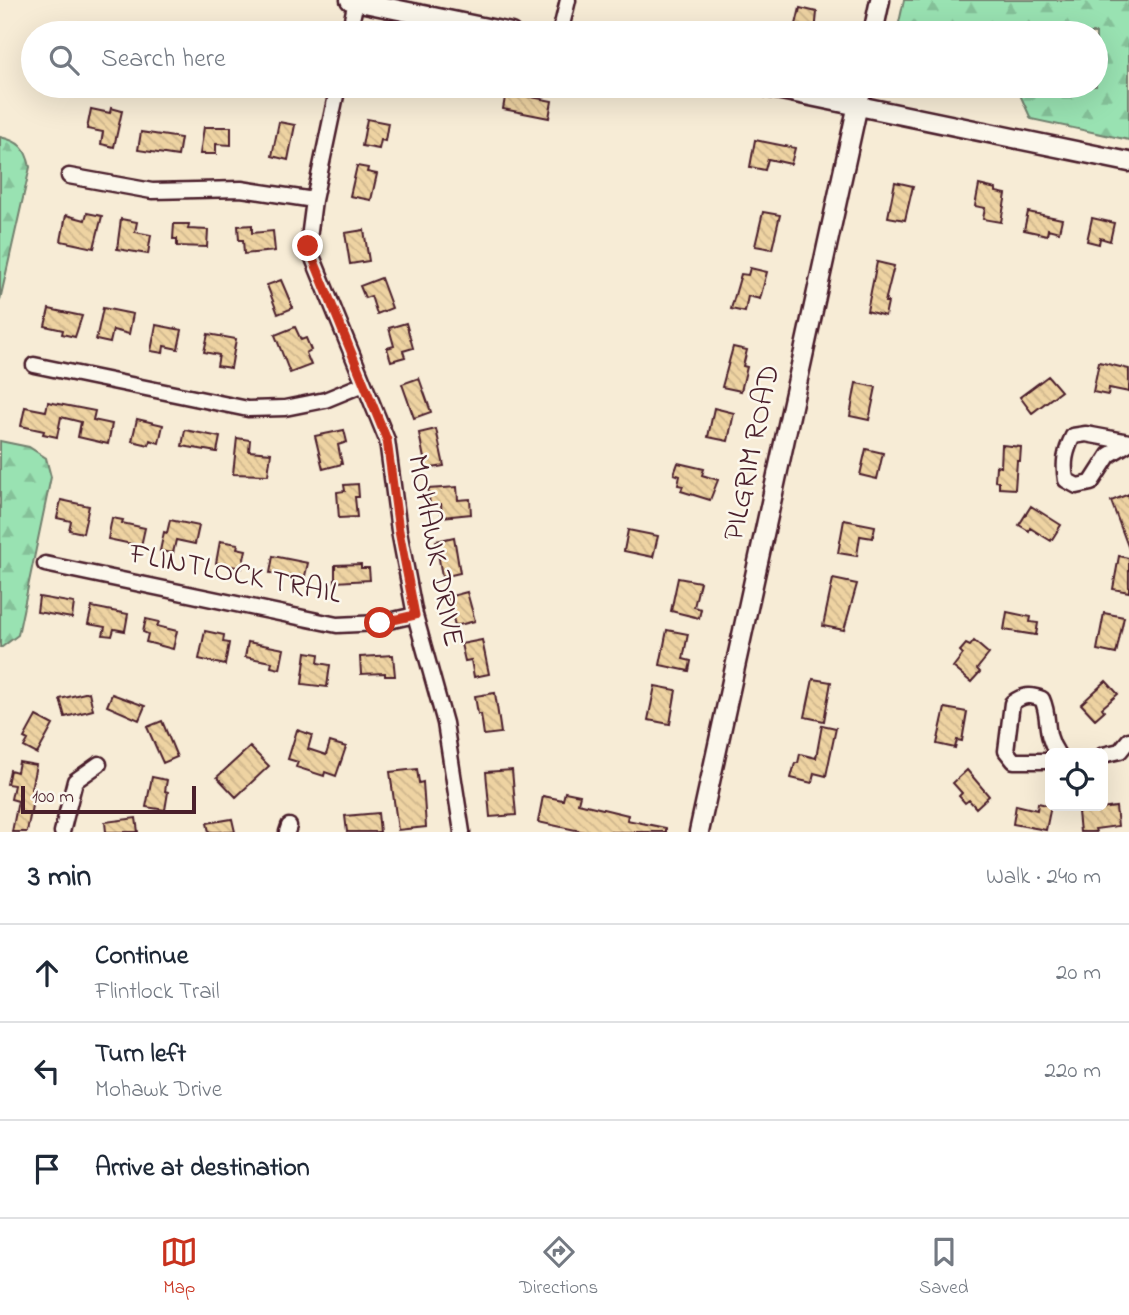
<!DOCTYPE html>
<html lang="en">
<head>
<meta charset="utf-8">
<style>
  body { margin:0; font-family:"Indie Flower",sans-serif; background:#f6f6f7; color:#1f2937 }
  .controls { position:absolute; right:21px; bottom:21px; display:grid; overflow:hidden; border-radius:10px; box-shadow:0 7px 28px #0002 }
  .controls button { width:63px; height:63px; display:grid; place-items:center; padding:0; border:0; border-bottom:2px solid #e0e1e3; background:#fff; color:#1f2937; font:35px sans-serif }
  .scale { position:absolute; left:21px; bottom:18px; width:175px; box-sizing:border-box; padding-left:7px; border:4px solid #4a1f2b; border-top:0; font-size:19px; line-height:24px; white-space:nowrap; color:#4a1f2b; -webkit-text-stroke:5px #fbf7ec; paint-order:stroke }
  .stop { position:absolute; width:21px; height:21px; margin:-16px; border:5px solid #c8321e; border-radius:50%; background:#fff }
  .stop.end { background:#c8321e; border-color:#fff; box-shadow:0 2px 7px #0008 }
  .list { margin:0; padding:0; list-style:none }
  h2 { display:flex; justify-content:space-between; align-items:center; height:91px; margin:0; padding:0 28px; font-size:30px }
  h2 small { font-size:23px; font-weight:400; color:#747a83 }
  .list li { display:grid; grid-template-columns:46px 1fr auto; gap:21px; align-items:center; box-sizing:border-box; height:98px; padding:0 28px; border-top:2px solid #e0e1e3 }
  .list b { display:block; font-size:26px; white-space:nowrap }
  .list p { margin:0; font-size:23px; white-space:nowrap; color:#747a83 }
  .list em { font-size:23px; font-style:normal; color:#747a83 }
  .icon { flex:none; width:38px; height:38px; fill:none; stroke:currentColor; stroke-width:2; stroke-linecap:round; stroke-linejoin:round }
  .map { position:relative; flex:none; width:1129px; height:832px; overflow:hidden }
  .search { position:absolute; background:#fff; box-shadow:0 7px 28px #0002; left:21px; right:21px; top:21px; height:77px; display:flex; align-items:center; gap:18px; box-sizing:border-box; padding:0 24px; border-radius:38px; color:#747a83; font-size:26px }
  .sheet { height:385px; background:#fff }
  nav { display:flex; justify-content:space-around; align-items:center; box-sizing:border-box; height:98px; border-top:2px solid #e0e1e3; background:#fff; font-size:19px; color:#747a83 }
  nav a { display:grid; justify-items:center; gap:4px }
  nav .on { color:#c8321e }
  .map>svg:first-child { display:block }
  .forest { fill:url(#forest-firs); stroke:#72806e; stroke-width:2 }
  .building { fill:url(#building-back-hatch); stroke:#4a1f2b; stroke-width:2 }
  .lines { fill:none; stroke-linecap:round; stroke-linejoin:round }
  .minor-casing { stroke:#4a1f2b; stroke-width:19 }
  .tertiary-casing { stroke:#4a1f2b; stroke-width:23 }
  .minor { stroke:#fbf7ec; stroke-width:14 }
  .tertiary { stroke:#fbf7ec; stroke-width:18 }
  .route { stroke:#c8321e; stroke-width:9 }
  .labels { text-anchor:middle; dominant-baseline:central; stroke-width:5; stroke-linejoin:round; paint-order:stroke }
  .street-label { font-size:30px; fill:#4a1f2b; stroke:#fbf7ec }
</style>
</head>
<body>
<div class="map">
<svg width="1129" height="832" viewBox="0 0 1129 832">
  <defs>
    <pattern id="forest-firs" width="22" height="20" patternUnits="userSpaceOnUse" patternTransform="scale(1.75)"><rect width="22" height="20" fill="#99e2b2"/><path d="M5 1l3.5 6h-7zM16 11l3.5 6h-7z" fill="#85c199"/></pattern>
    <pattern id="building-back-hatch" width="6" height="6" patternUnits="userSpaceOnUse" patternTransform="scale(1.75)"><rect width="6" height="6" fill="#eed3a2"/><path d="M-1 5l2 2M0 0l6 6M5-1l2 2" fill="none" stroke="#ceb58c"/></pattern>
  </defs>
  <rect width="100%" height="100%" fill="#f7ecd6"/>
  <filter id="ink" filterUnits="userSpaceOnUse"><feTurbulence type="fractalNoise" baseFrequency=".0143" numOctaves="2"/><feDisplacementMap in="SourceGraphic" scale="14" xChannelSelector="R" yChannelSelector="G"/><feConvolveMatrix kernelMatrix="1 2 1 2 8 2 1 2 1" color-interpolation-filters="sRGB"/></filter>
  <g filter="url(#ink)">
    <!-- forest -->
    <path class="forest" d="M904,0H1129V140L1031,119L1021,97L1018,86H1096V33H899L898,27Z
      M0,137C19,141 26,148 30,167L0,300Z
      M0,441L29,447L46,458L51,477L18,635L2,647H0Z"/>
    <!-- building -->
    <path class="building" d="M800,8L817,12L815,33H794Z
      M740,22L774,29L773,33H737Z
      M506,92L552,101L549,118L503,109Z
      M111,108L122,111L114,147L101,144L103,132L87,129L91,109L110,113Z
      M367,119L388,123L385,141L381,140L379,149L362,146Z
      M279,122L295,125L288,160L272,156Z
      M204,127H231V145L216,144V154H200Z
      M141,132L181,138L178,156L138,150Z
      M755,140L795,148L791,164L768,159L765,170L750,167Z
      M357,166L368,168L367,172L377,174L371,200L350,196Z
      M895,182L913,186L905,220L888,217Z
      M979,185L996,189V192L1006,194L1001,222L983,219L985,208L975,206Z
      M763,212L780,215L772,249L755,246Z
      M1028,212L1062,219L1059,232L1048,229L1047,235L1024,230Z
      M87,213L102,216L94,248L61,241L66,215L85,220Z
      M1092,218L1114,223L1110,241L1100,238L1099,244L1087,241Z
      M121,219L137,222L135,232L151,235L148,254L117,249Z
      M174,224H189L188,229L208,230L207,247L177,246V239H173Z
      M252,225V233L273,231L275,251L244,254L243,240H239L238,226Z
      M364,230L369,261L350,264L345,233Z
      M877,262L894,266L885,302H888L885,316L867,311Z
      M750,268L767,272L760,299L748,296L745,312L731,309L741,274L748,275Z
      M381,278L392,308L377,314L371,296L365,298L360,286Z
      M281,280L293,308L278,314L267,285Z
      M103,308L133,314L129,334L113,330L110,343L96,340Z
      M49,309L82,316L75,337L62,334L63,330L45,326Z
      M406,323L413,348L403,351L405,357L391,361L387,348L394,346L389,328Z
      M156,325L182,330L178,349L164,346L163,353L151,351Z
      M295,327L301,340L306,338L311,350L306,353L311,365L290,373L275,335Z
      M208,334L236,339L231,368L217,366L219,355L204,352Z
      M733,347L747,350L743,366L747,367L741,391L722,387Z
      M1099,362L1129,369V392L1109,388L1108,395L1093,392Z
      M1048,376L1061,391L1032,413L1020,397Z
      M419,378L431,412L414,418L402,384Z
      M856,383L876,387L869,420L850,416Z
      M48,402L95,411L93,420L112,424L108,444L78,437L81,422L61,417L57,437L43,434L44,431L21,426L25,407L46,411Z
      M714,408L734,413L728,441L708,437Z
      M137,419L163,425L159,443L150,440L149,445L132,441Z
      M436,429L444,466L426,469L419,433Z
      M185,430L220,437L217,452L182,446Z
      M344,430L347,442L338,445L342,464L323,469L315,436Z
      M237,438L250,440L249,451L271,453L268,475L233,474Z
      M1002,445L1021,447L1020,461H1017L1015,489L999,488V482L995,481L996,466L1001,467Z
      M866,449L883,453L877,479L860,475Z
      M678,463L704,469L702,475L718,480L710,500L681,491L683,486L678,485L680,476L674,474Z
      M358,484L359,497H355L357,517L339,518L337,492L345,491L344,485Z
      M457,487L458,500L470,499L471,514L442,517L441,504L430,505L428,489Z
      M1129,494V549L1111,501Z
      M61,500L89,506L83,533L69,530L71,521L57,518Z
      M1031,506L1061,525L1051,541L1030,528L1029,531L1019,525Z
      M112,518L123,520L122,523L145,528L141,546L108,539Z
      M170,520L199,526L195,544L176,540L173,553L160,551L164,532L167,533Z
      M844,520L875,526L873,538L860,536L857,556L838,553Z
      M628,530L658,536L653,557L624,551Z
      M454,537L460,573L442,577L436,541Z
      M220,541L238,544L237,548L246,550L242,568L216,563Z
      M273,556L308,563L304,580L270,573Z
      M1119,556L1129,558V592L1113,589Z
      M361,564V568H369L370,580L335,582V565Z
      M678,578L700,582L694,607L701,609L699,618L671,611Z
      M833,579L857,584L844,630L823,626Z
      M467,592L475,621L455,626L448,597Z
      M39,597L74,603L72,618L37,612Z
      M92,607L128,614L125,631L114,629L112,636L103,635L105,627L88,624Z
      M1007,612L1031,617L1030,622L1038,623L1036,635L1004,630Z
      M1104,613L1124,617L1116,654L1097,650Z
      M146,619L159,622L157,626L177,631L173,649L146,642L148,634L143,632Z
      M667,630L688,634L683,659L691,661L689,671L660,665Z
      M205,631L224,635L223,642L229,643L225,665L199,659Z
      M482,640L489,674L474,677L471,660L465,661L461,644Z
      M974,641L989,654L977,669L980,672L971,682L953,667L963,654L960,651L966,644L970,646Z
      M248,642L284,649L280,669L271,667L272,662L245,657Z
      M306,652L319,654L318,663L330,665L327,687L302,684Z
      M393,655L395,676H385V673L361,674L360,657Z
      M813,679L831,682L824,721L805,717Z
      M1106,681L1118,694L1102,708L1104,711L1095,719L1081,704Z
      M655,686L676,690L670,724L648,720Z
      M89,692L93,710L65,717L60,699Z
      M495,693L501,733L484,735L481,714H478L475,696Z
      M112,694L145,706L139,720L107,706Z
      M945,708L967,712L962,741L957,740L955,748L937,744Z
      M36,716L53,725L37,754L24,747L28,740L24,738Z
      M162,721L177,757L163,763L147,727Z
      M822,725L836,728L826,776L814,773L812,783L791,778L795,763H798L800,754L816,758Z
      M297,730L312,735L308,749L326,755L330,742L346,747L336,776L325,772L324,776L296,767L298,762L288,759Z
      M250,747L269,766L236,797L217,777Z
      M19,762L36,765L31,789L35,790L27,832H12L18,801L11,799L14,785L7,784L10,770L17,772Z
      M417,769L419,783L423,782L426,827L398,830L390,772Z
      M512,770L516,815L490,817L486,772Z
      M967,770L989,796L976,808L969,800L965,803L959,796L962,793L953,783Z
      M152,777L167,780L165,791L168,792L165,810L146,807Z
      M565,792L580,795L578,803L628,815L627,820L666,828V832H585L538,822L543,796L563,800Z
      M1038,803L1051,806L1046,830L1013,824L1016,805L1037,810Z
      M1116,807L1118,826L1095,829L1096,832H1080L1078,812Z
      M378,813L380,832H347L345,816Z
      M136,818L138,832H106L105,822Z
      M232,819L235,832H209L207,823Z"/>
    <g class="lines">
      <!-- minor casing -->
      <g class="minor-casing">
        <path id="minor" d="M349,33L356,1
          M560,33L568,0
          M338,86L314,200L308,246L387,440L399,531L415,615L445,723L462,832
          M69,176L152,191L241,189L314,200
          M34,365L248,409L285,408L325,400L364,384
          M1129,442L1086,434L1073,436C1065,452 1063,463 1066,480L1077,486L1091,483L1109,455L1129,443
          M45,564L337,625L380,623L415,615
          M1103,755L1120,751L1129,740
          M1050,761H1014L1006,751L1012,703C1023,695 1030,694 1042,699C1051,719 1043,732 1057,753
          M62,832L75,781L99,764
          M287,832L289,826"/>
      </g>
      <!-- tertiary casing -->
      <g class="tertiary-casing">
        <path id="tertiary" d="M350,0L511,33
          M873,33L880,0
          M762,86L1129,162
          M699,832L862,86"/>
      </g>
      <!-- minor -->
      <use href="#minor" class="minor"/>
      <!-- tertiary -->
      <use href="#tertiary" class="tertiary"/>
    </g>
  </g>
  <g class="lines" filter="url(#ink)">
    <!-- route -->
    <path class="route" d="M308,246L387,440L399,531L415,615L380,623"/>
  </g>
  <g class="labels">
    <!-- street labels -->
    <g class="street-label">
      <text transform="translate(753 453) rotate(-78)">PILGRIM ROAD</text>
      <text transform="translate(434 551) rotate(79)">MOHAWK DRIVE</text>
      <text transform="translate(235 575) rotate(11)">FLINTLOCK TRAIL</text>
    </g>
  </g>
</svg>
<div class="controls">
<button><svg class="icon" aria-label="locate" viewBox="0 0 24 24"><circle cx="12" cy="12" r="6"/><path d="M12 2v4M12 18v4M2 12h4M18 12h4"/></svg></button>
</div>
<div class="scale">100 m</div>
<div class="stop" style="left:380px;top:623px"></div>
<div class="stop end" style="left:308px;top:246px"></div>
<div class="search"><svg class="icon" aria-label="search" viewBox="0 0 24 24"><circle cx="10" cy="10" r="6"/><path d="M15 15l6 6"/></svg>Search here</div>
</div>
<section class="sheet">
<h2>3 min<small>Walk · 240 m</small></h2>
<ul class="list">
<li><svg class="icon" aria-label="ahead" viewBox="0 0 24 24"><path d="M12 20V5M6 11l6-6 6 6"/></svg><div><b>Continue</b><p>Flintlock Trail</p></div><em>20 m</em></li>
<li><svg class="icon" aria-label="left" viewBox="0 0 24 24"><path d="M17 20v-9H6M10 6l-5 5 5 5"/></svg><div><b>Turn left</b><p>Mohawk Drive</p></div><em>220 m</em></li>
<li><svg class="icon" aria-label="arrive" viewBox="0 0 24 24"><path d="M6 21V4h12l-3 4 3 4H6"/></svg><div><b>Arrive at destination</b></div></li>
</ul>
</section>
<nav>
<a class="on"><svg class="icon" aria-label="map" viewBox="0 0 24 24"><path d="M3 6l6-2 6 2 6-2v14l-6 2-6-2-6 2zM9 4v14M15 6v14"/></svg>Map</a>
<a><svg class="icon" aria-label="directions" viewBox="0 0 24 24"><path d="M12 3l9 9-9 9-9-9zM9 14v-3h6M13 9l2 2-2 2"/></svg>Directions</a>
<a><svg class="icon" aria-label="saved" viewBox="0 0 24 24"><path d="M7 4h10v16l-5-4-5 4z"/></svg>Saved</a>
</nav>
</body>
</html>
